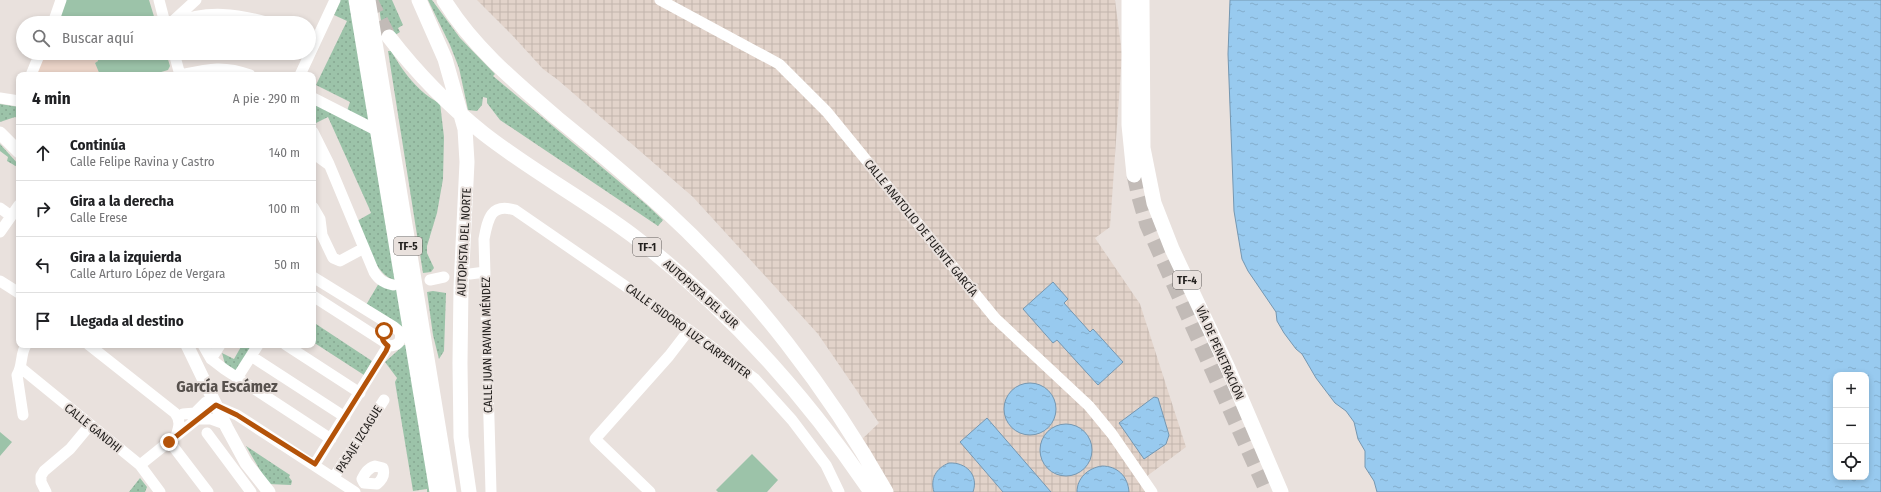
<!DOCTYPE html>
<html lang="es">
<head>
<meta charset="utf-8">
<style>
  body { margin:0; font-family:"Fira Sans Condensed",sans-serif; background:#f6f6f6; color:#202124 }
  .controls { position:absolute; right:12px; bottom:12px; display:grid; overflow:hidden; border-radius:8px; box-shadow:0 2px 6px #0003 }
  .controls button { width:36px; height:36px; display:grid; place-items:center; padding:0; border:0; border-bottom:1px solid #e0e0e0; background:#fff; color:#202124; font:20px sans-serif }
  .stop { position:absolute; width:12px; height:12px; margin:-9px; border:3px solid #b45309; border-radius:50%; background:#fff }
  .stop.end { background:#b45309; border-color:#fff; box-shadow:0 1px 4px #0008 }
  .list { margin:0; padding:0; list-style:none }
  h2 { display:flex; justify-content:space-between; align-items:center; height:52px; margin:0; padding:0 16px; font-size:17px }
  h2 small { font-size:13px; font-weight:400; color:#757577 }
  .list li { display:grid; grid-template-columns:26px 1fr auto; gap:12px; align-items:center; box-sizing:border-box; height:56px; padding:0 16px; border-top:1px solid #e0e0e0 }
  .list b { display:block; font-size:15px; white-space:nowrap }
  .list p { margin:0; font-size:13px; white-space:nowrap; color:#757577 }
  .list em { font-size:13px; font-style:normal; color:#757577 }
  .icon { flex:none; width:22px; height:22px; fill:none; stroke:currentColor; stroke-width:2; stroke-linecap:round; stroke-linejoin:round }
  .map { position:relative; flex:none; width:1881px; height:492px; overflow:hidden }
  .search { position:absolute; background:#fff; box-shadow:0 2px 6px #0003; left:16px; top:16px; width:300px; height:44px; display:flex; align-items:center; gap:10px; box-sizing:border-box; padding:0 14px; border-radius:22px; color:#757577; font-size:15px }
  .panel { position:absolute; background:#fff; box-shadow:0 2px 6px #0003; left:16px; top:72px; width:300px; height:276px; border-radius:8px }
  .map>svg:first-child { display:block }
  .industrial { fill:url(#industrial-grid) }
  .education { fill:#ebd4c8 }
  .grass { fill:#9cc3a9 }
  .park { fill:url(#park-dots) }
  .water { fill:url(#water-ripples); stroke:#7597b1; fill-rule:evenodd }
  .lines { fill:none; stroke-linecap:round; stroke-linejoin:round }
  .highway-tunnel { stroke:#c2bbb7; stroke-width:15; stroke-dasharray:15 8; stroke-linecap:butt }
  .minor { stroke:#fff; stroke-width:11 }
  .major { stroke:#fff; stroke-width:13 }
  .highway { stroke:#fff; stroke-width:15 }
  .route { stroke:#b45309; stroke-width:5 }
  .labels { text-anchor:middle; dominant-baseline:central; stroke-width:4; stroke-linejoin:round; paint-order:stroke }
  .shield { fill:#e9e1dd; stroke:#5f5b58; stroke-width:1 }
  .shield-label { font-size:11px; font-weight:bold; fill:#24211f }
  .street-label { font-size:12px; fill:#24211f; stroke:#e9e1dd }
  .district-label { font-size:16px; font-weight:bold; fill:#57514d; stroke:#e9e1dd }
</style>
</head>
<body>
<div class="map">
<svg width="1881" height="492" viewBox="0 0 1881 492">
  <defs>
    <pattern id="industrial-grid" width="8" height="8" patternUnits="userSpaceOnUse"><rect width="8" height="8" fill="#e2d3ca"/><path d="M0 4h8M4 0v8" fill="none" stroke="#c2b5ad"/></pattern>
    <pattern id="park-dots" width="8" height="8" patternUnits="userSpaceOnUse"><rect width="8" height="8" fill="#9cc3a9"/><path d="M2 2h.1M6 6h.1" fill="none" stroke="#86a791" stroke-width="1.8" stroke-linecap="round"/></pattern>
    <pattern id="water-ripples" width="26" height="14" patternUnits="userSpaceOnUse"><rect width="26" height="14" fill="#98caef"/><path d="M2 4q2-2 4 0t4 0M15 11q2-2 4 0t4 0" fill="none" stroke="#83adcc"/></pattern>
  </defs>
  <rect width="100%" height="100%" fill="#e9e1dd"/>
  <!-- industrial -->
  <path class="industrial" d="M477,0H1115L1122,54L1110,227L1095,238L1140,304L1186,447L1139,482L1146,492H891L861,440L879,423L818,334L693,197L558,80L543,69L512,35Z"/>
  <!-- education -->
  <path class="education" d="M45,53H97L98,61L95,63L100,75H36Z"/>
  <!-- grass -->
  <path class="grass" d="M66,0H149L156,23H80L59,20Z
    M97,53H166L170,66L168,70L151,75H100L95,63L98,61Z
    M0,432L12,442L0,456Z
    M752,454L778,480L767,492H718L716,490Z"/>
  <!-- park -->
  <path class="park" d="M340,0H350L396,280C376,279 364,237 357,221L371,213L369,208L328,117L316,123L313,117V96L347,111L350,102L316,85L347,21L334,15Z
    M378,0H392L403,25L398,28L400,32L384,42Z
    M428,0H432L460,38L495,74L493,76L647,205L663,220L658,226L500,120L487,103V98L483,97L482,105L477,111L468,110L459,68L450,45Z
    M388,51H391C402,70 419,94 440,103L444,137L443,179L437,213L427,246V253L434,268L431,272L423,273Z
    M0,104L19,107V119L15,117L0,122Z
    M0,144L19,165V168L7,161L8,157L0,151Z
    M379,283L397,289L404,329L366,305Z
    M433,291L446,293L444,351L439,359L433,335L427,292Z
    M313,322L372,361L364,375L313,342Z
    M242,345H254L237,373L225,364L222,353L234,359Z
    M404,345H408L430,492H427V489L413,491L395,382L397,378L385,362Z
    M246,446L290,475L289,477L292,481L291,485L268,484Z
    M140,478L147,487L145,492H129Z"/>
  <!-- water -->
  <path class="water" d="M1230,0H1881V492H1377L1374,481L1365,467V451L1358,439L1354,422L1346,411L1335,403L1316,378L1302,354L1296,349L1284,333L1277,321L1276,312L1248,271L1242,259L1234,211L1228,54ZM1836,375H1866V477H1836Z
    M1053,282L1068,299L1064,303L1090,332L1093,329L1123,362L1098,385L1057,340L1053,343L1023,309Z
    M1004 409a26 26 0 1 1 52 0a26 26 0 1 1-52 0Z
    M1154,397L1158,398L1169,435L1166,444L1144,459L1119,423Z
    M987,418L1051,492H1003L960,442Z
    M1040 450a26 26 0 1 1 52 0a26 26 0 1 1-52 0Z
    M949,463C966,462 979,475 973,492H934C930,479 936,468 949,463Z
    M1102,466C1117,466 1128,476 1129,492H1077C1077,478 1088,468 1102,466Z"/>
  <g class="lines">
    <!-- highway-tunnel -->
    <path class="highway-tunnel" d="M370,0L389,37
      M1134,175L1139,197L1147,225L1267,492"/>
    <!-- minor -->
    <path class="minor" d="M159,0L165,23
      M660,0L779,64L827,112L995,318L1089,406L1112,434L1152,492
      M173,21L196,0
      M53,23L61,0
      M176,23C206,9 239,14 270,23
      M174,53L180,75
      M31,75L40,53
      M180,75C208,69 223,65 250,75
      M300,75L335,0
      M0,98L19,101
      M313,98L372,128
      M313,132L329,164L374,272C379,280 384,283 393,285
      M313,153L328,164
      M313,207L320,219L322,235L333,258L340,261L364,248
      M0,208L11,216
      M0,232L19,205
      M470,274L485,272
      M313,277L394,327L400,332C402,342 398,346 388,346L383,341L313,296
      M430,280L444,277
      M0,281L19,293
      M89,345L175,413C181,421 179,427 176,436
      M203,345L211,359L224,369L331,439
      M286,345L360,393
      M251,356L345,417
      M211,359L220,345
      M21,368L140,465L160,492
      M237,378L258,345
      M183,414L195,413L206,402L237,415L355,492
      M23,415L17,375C23,366 20,354 26,345
      M197,419H211L225,424
      M207,433L251,492
      M169,441L208,492
      M315,464L388,346
      M140,465L206,412
      M375,466L383,468C385,475 382,480 377,484L364,483L362,479C365,473 368,468 375,466Z
      M334,477L384,400
      M46,492L41,482V476L44,471L70,449L90,425
      M491,492L484,239C488,218 491,203 515,210L689,330L755,379L792,420L826,465L839,492
      M650,492L595,439L669,356L689,330"/>
    <!-- major -->
    <path class="major" d="M0,133L19,152
      M187,345L227,428L246,463L269,492"/>
    <!-- highway -->
    <path class="highway" d="M356,0L437,492
      M368,0L449,492
      M419,0L445,59L465,129L467,162L461,287L460,363L461,437L469,492
      M444,0C473,47 515,82 557,118C594,148 631,179 666,211C751,289 830,392 886,492
      M1129,0V125L1134,175
      M1142,0L1143,148L1154,203L1172,249L1228,368L1281,492
      M389,37C416,72 448,105 483,133C530,170 584,199 632,235C728,308 804,393 871,492"/>
  </g>
  <g class="lines">
    <!-- route -->
    <path class="route" d="M169,442L216,405L237,415L315,464L386,351L388,346C382,341 381,338 384,331"/>
  </g>
  <g class="labels">
    <!-- shield labels -->
    <g class="shield">
      <rect x="394" y="237" width="28" height="18" rx="3"/>
      <rect x="633" y="238" width="28" height="18" rx="3"/>
      <rect x="1173" y="271" width="28" height="18" rx="3"/>
    </g>
    <g class="shield-label">
      <text x="408" y="246">TF-5</text>
      <text x="647" y="247">TF-1</text>
      <text x="1187" y="280">TF-4</text>
    </g>
    <!-- street labels -->
    <g class="street-label">
      <text transform="translate(921 228) rotate(51)">CALLE ANATOLIO DE FUENTE GARCÍA</text>
      <text transform="translate(464 242) rotate(-87)">AUTOPISTA DEL NORTE</text>
      <text transform="translate(701 294) rotate(42)">AUTOPISTA DEL SUR</text>
      <text transform="translate(688 331) rotate(36)">CALLE ISIDORO LUZ CARPENTER</text>
      <text transform="translate(487 345) rotate(-91)">CALLE JUAN RAVINA MÉNDEZ</text>
      <text transform="translate(1220 353) rotate(66)">VÍA DE PENETRACIÓN</text>
      <text transform="translate(93 428) rotate(39)">CALLE GANDHI</text>
      <text transform="translate(359 439) rotate(-58)">PASAJE IZCAGUE</text>
    </g>
    <!-- district labels -->
    <g class="district-label">
      <text x="227" y="386">García Escámez</text>
    </g>
  </g>
</svg>
<div class="controls">
<button>+</button>
<button>−</button>
<button><svg class="icon" aria-label="locate" viewBox="0 0 24 24"><circle cx="12" cy="12" r="6"/><path d="M12 2v4M12 18v4M2 12h4M18 12h4"/></svg></button>
</div>
<div class="stop" style="left:384px;top:331px"></div>
<div class="stop end" style="left:169px;top:442px"></div>
<div class="search"><svg class="icon" aria-label="search" viewBox="0 0 24 24"><circle cx="10" cy="10" r="6"/><path d="M15 15l6 6"/></svg>Buscar aquí</div>
<section class="panel">
<h2>4 min<small>A pie · 290 m</small></h2>
<ul class="list">
<li><svg class="icon" aria-label="ahead" viewBox="0 0 24 24"><path d="M12 20V5M6 11l6-6 6 6"/></svg><div><b>Continúa</b><p>Calle Felipe Ravina y Castro</p></div><em>140 m</em></li>
<li><svg class="icon" aria-label="right" viewBox="0 0 24 24"><path d="M7 20v-9h11M14 6l5 5-5 5"/></svg><div><b>Gira a la derecha</b><p>Calle Erese</p></div><em>100 m</em></li>
<li><svg class="icon" aria-label="left" viewBox="0 0 24 24"><path d="M17 20v-9H6M10 6l-5 5 5 5"/></svg><div><b>Gira a la izquierda</b><p>Calle Arturo López de Vergara</p></div><em>50 m</em></li>
<li><svg class="icon" aria-label="arrive" viewBox="0 0 24 24"><path d="M6 21V4h12l-3 4 3 4H6"/></svg><div><b>Llegada al destino</b></div></li>
</ul>
</section>
</div>
</body>
</html>
